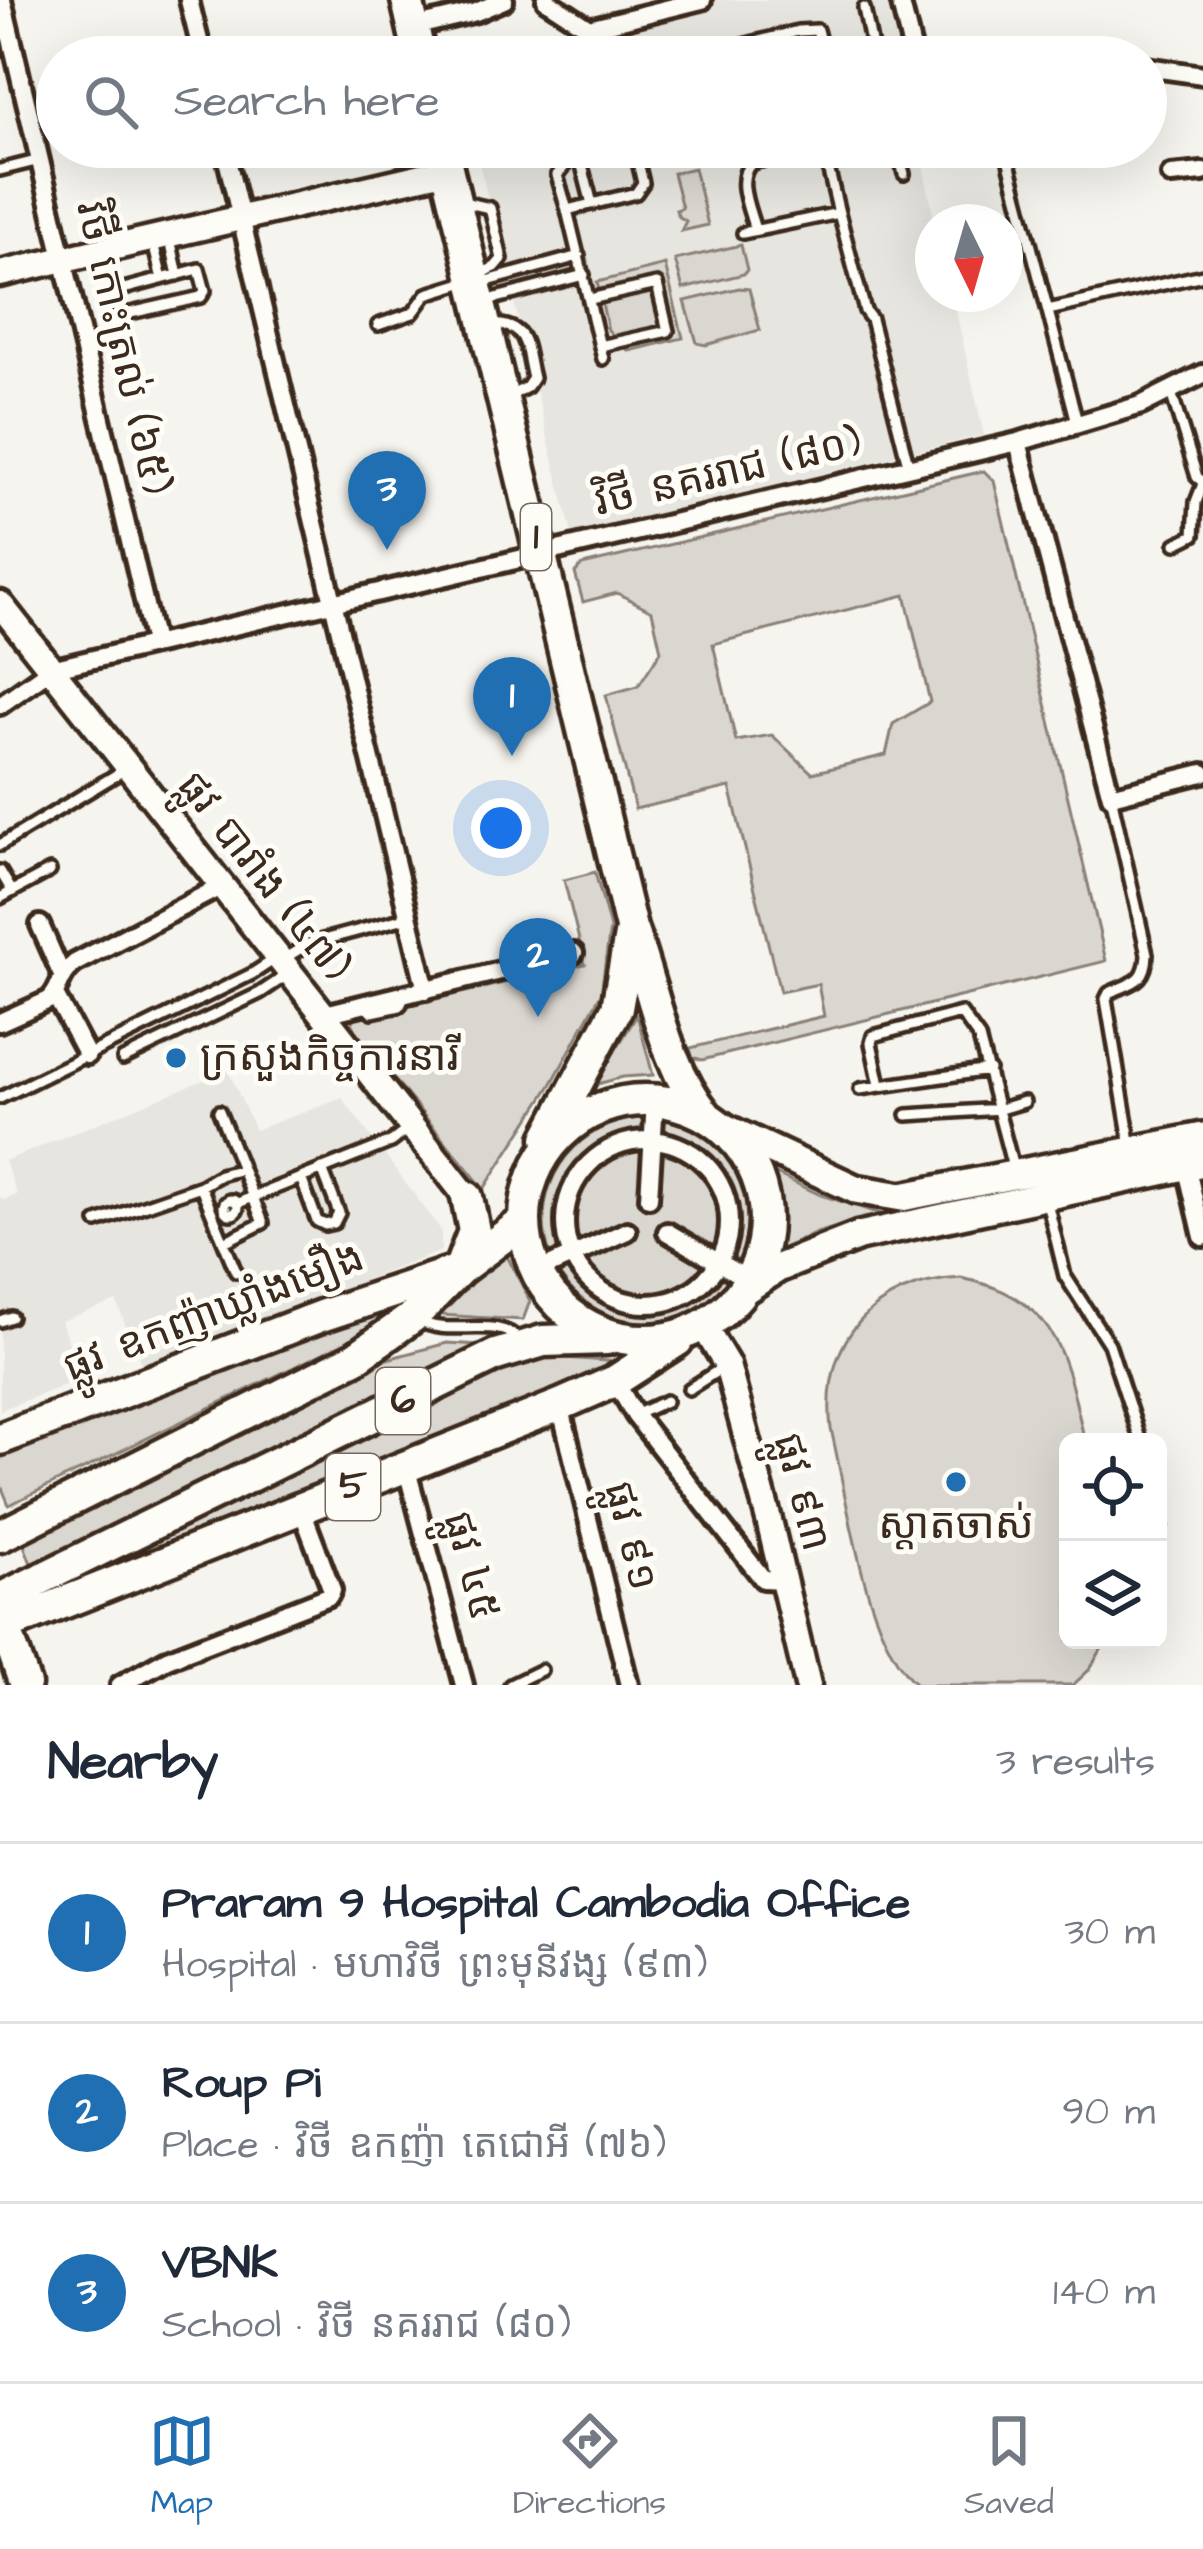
<!DOCTYPE html>
<html lang="en">
<head>
<meta charset="utf-8">
<style>
  body { margin:0; font-family:"Architects Daughter","Noto Sans Khmer",sans-serif; background:#f6f6f7; color:#1f2937 }
  .controls { position:absolute; right:36px; bottom:36px; display:grid; overflow:hidden; border-radius:18px; box-shadow:0 12px 48px #0002 }
  .controls button { width:108px; height:108px; display:grid; place-items:center; padding:0; border:0; border-bottom:3px solid #e0e1e3; background:#fff; color:#1f2937; font:60px sans-serif }
  .compass { position:absolute; left:915px; top:204px; width:108px; height:108px; border-radius:50%; background:#fff; box-shadow:0 12px 48px #0002; rotate:175deg }
  .you { position:absolute; left:501px; top:828px; width:42px; height:42px; margin:-30px; border:9px solid #fff; border-radius:50%; background:#1a73e8; box-shadow:0 0 0 18px #1a73e833 }
  .badge { display:grid; place-items:center; width:78px; height:78px; border-radius:50%; background:#1f6fb2; color:#fff; font-size:39px; font-weight:700 }
  .pin { position:absolute; translate:-50% -99px; filter:drop-shadow(0 3px 6px #0008) }
  .pin::after { content:''; position:absolute; top:63px; width:42px; height:36px; background:inherit; clip-path:polygon(0 0,100% 0,50% 100%) }
  .list { margin:0; padding:0; list-style:none }
  h2 { display:flex; justify-content:space-between; align-items:center; height:156px; margin:0; padding:0 48px; font-size:51px }
  h2 small { font-size:39px; font-weight:400; color:#747a83 }
  .list li { display:grid; grid-template-columns:78px 1fr auto; gap:36px; align-items:center; box-sizing:border-box; height:180px; padding:0 48px; border-top:3px solid #e0e1e3 }
  .list b { display:block; font-size:45px; white-space:nowrap }
  .list p { margin:0; font-size:39px; white-space:nowrap; color:#747a83 }
  .list em { font-size:39px; font-style:normal; color:#747a83 }
  .icon { flex:none; width:66px; height:66px; fill:none; stroke:currentColor; stroke-width:2; stroke-linecap:round; stroke-linejoin:round }
  .map { position:relative; flex:none; width:1203px; height:1685px; overflow:hidden }
  .search { position:absolute; background:#fff; box-shadow:0 12px 48px #0002; left:36px; right:36px; top:36px; height:132px; display:flex; align-items:center; gap:30px; box-sizing:border-box; padding:0 42px; border-radius:66px; color:#747a83; font-size:45px }
  .sheet { height:696px; background:#fff }
  nav { display:flex; justify-content:space-around; align-items:center; box-sizing:border-box; height:168px; border-top:3px solid #e0e1e3; background:#fff; font-size:33px; color:#747a83 }
  nav a { display:grid; justify-items:center; gap:6px }
  nav .on { color:#1f6fb2 }
  .map>svg:first-child { display:block }
  .built { fill:#e7e5df }
  .green { fill:#dad6d0; stroke:#8a8077; stroke-width:3; fill-rule:evenodd }
  .lines { fill:none; stroke-linecap:round; stroke-linejoin:round }
  .lane-casing { stroke:#3b2a1e; stroke-width:18 }
  .street-casing { stroke:#3b2a1e; stroke-width:26 }
  .secondary-casing { stroke:#3b2a1e; stroke-width:33 }
  .primary-casing { stroke:#3b2a1e; stroke-width:36 }
  .highway-casing { stroke:#3b2a1e; stroke-width:39 }
  .lane { stroke:#fdfcf7; stroke-width:9 }
  .street { stroke:#fdfcf7; stroke-width:16 }
  .secondary { stroke:#fdfcf7; stroke-width:24 }
  .primary { stroke:#fdfcf7; stroke-width:27 }
  .highway { stroke:#fdfcf7; stroke-width:30 }
  .poi-dot { fill:#1f6fb2; stroke:#fdfcf7; stroke-width:4.5 }
  .labels { text-anchor:middle; dominant-baseline:central; stroke-width:10; stroke-linejoin:round; paint-order:stroke }
  .shield { fill:#fdfcf7; stroke:#75695f; stroke-width:3 }
  .shield-label { font-size:39px; font-weight:bold; fill:#3b2a1e }
  .street-label { font-size:42px; fill:#3b2a1e; stroke:#fdfcf7 }
  .poi-label { font-size:42px; fill:#3b2a1e; stroke:#fdfcf7; text-anchor:start }
</style>
</head>
<body>
<div class="map">
<svg width="1203" height="1685" viewBox="0 0 1203 1685">
  <rect width="100%" height="100%" fill="#f5f4ee"/>
  <filter id="ink" filterUnits="userSpaceOnUse"><feTurbulence type="fractalNoise" baseFrequency=".00833" numOctaves="2"/><feDisplacementMap in="SourceGraphic" scale="24" xChannelSelector="R" yChannelSelector="G"/><feConvolveMatrix kernelMatrix="1 2 1 2 8 2 1 2 1" color-interpolation-filters="sRGB"/></filter>
  <g filter="url(#ink)">
    <!-- built -->
    <path class="built" d="M710,0H889L901,57H481Z
      M475,147H919L935,222L933,294H952L984,435L572,534Z
      M228,1070L255,1130L342,1098L441,1230V1251L142,1366L116,1301L61,1321L81,1379L0,1410V1195L3,1200L17,1195L5,1161Z"/>
    <!-- green -->
    <path class="green" d="M694,168L708,225L681,231L686,221L678,216L676,210L682,208L673,173Z
      M741,245L747,270L744,274L683,289L675,260Z
      M665,265L683,338L629,351L608,330L597,282Z
      M739,288L749,289L760,330L706,345L697,343L685,301Z
      M984,471L994,481L1106,961L702,1060L692,1057L690,1048L824,1016L818,984L780,992L730,787L635,809L606,695L638,686L661,651L652,611L617,593L583,602L575,573L582,565ZM905,595L930,702L893,724L886,755L812,773L772,735L736,741L713,644Z
      M595,872L610,928L601,994L551,1085L484,1189L355,1031L352,1023L355,1018L585,964L564,880Z
      M637,1015L653,1075L623,1077L594,1085Z
      M544 1220a102 102 0 1 1 204 0a102 102 0 1 1-204 0Z
      M774,1173L821,1195L881,1214L817,1233L778,1250L782,1215Z
      M504,1250L530,1301L523,1320L440,1315Z
      M961,1278C1059,1298 1065,1356 1085,1442H1068V1640H1107L1089,1670L1073,1685H917C864,1639 848,1500 831,1429C821,1340 873,1283 961,1278Z
      M400,1304L356,1337L9,1505L0,1483V1455Z
      M447,1343L480,1345L32,1566L20,1535L376,1362Z
      M552,1357L620,1362L602,1373L23,1603L496,1371Z"/>
    <g class="lines">
      <!-- lane casing -->
      <g class="lane-casing">
        <path id="lane" d="M864,8L874,57
          M696,57L798,31L817,30L824,57
          M621,147L570,160L557,175L567,210L636,193L643,183L636,154L626,147
          M897,147L904,174
          M1005,147L1078,426
          M580,158L592,204
          M0,170L40,160
          M463,202L490,208L502,259L495,267L478,275
          M567,210L603,359
          M755,230C750,210 734,178 752,163L814,149L824,151L839,213
          M743,233L839,213L865,311L871,319L909,468
          M152,239L162,279
          M170,239L178,275
          M199,269L205,291L201,297L126,314L120,312L116,291Z
          M480,283L579,256
          M590,299L657,284L668,331L600,346
          M485,301L584,275
          M1048,310L1203,275
          M488,324C530,324 524,343 533,378L527,387L508,397
          M378,325L413,313L427,294L469,281
          M1170,389L1197,477L1203,482
          M1176,544L1194,535L1196,502L1203,484
          M1111,796L1147,954C1146,984 1131,982 1109,993L1106,999L1131,1147
          M0,845L129,767
          M0,871L12,891
          M0,898L50,871
          M285,958L308,944L409,917
          M362,1005L372,1012L400,1006L405,995
          M123,1059L260,993L290,973
          M880,1085L871,1043L873,1036L961,1013L979,1038L1014,1171
          M860,1089L989,1070
          M0,1098L252,974L278,957
          M219,1111L242,1169
          M907,1115L1000,1109L1024,1102
          M301,1178L317,1221L325,1225L334,1223L339,1213L322,1169
          M1046,1198L1065,1276L1109,1344L1141,1442
          M224 1207a7 7 0 1 1 14 0a7 7 0 1 1-14 0Z
          M238,1203L391,1142L408,1129
          M97,1222L201,1186
          M224,1242L263,1223L242,1169L220,1175L201,1186L202,1189L236,1272
          M418,1320C448,1339 498,1314 520,1341
          M0,1321L11,1317
          M689,1389L725,1366
          M635,1415L666,1401
          M1158,1511L1161,1525
          M510,1685L541,1670"/>
      </g>
      <!-- street casing -->
      <g class="street-casing">
        <path id="street" d="M2,0L154,643
          M189,0L203,57
          M546,0L589,28L702,0
          M900,0L914,57
          M413,27L476,12L504,0
          M1146,67L1203,75
          M224,147L426,990
          M1171,175L1203,172
          M1018,442L1111,796L1203,773
          M0,705L51,669L1018,442L1141,405L1203,374
          M40,925L61,973
          M55,995L87,1055
          M321,1015L574,953
          M0,1022L49,1000C61,990 58,976 75,963L222,886
          M565 1222a82 82 0 1 1 164 0a82 82 0 1 1-164 0Z
          M1186,1165L1203,1237
          M649,1198L655,1101
          M667,1232L750,1281
          M536,1272L627,1231
          M615,1381L635,1415L763,1579L784,1580
          M560,1405L629,1685
          M406,1466L464,1685
          M120,1685L167,1659L329,1596L332,1590L301,1508"/>
      </g>
      <!-- secondary casing -->
      <g class="secondary-casing">
        <path id="secondary" d="M0,274L448,170
          M0,604L467,1197
          M703,1325L727,1365L769,1520L808,1685"/>
      </g>
      <!-- primary casing -->
      <g class="primary-casing">
        <path id="primary" d="M716,1124L855,1189L902,1197L1203,1137
          M743,1291L778,1268L859,1236L1203,1162"/>
      </g>
      <!-- highway casing -->
      <g class="highway-casing">
        <path id="highway" d="M407,0L420,57
          M442,147L631,928C655,992 663,1063 707,1117
          M525 1220a120 120 0 1 1 240 0a120 120 0 1 1-240 0Z
          M548,1138L617,1008L630,935
          M461,1265L474,1231L467,1197
          M0,1439L321,1316L459,1270
          M0,1536L355,1358L414,1316L459,1270L523,1222
          M0,1599L496,1355L543,1341L607,1339
          M0,1612L25,1685
          M5,1626L560,1405L615,1381L677,1341"/>
      </g>
      <!-- lane -->
      <use href="#lane" class="lane"/>
      <!-- street -->
      <use href="#street" class="street"/>
      <!-- secondary -->
      <use href="#secondary" class="secondary"/>
      <!-- primary -->
      <use href="#primary" class="primary"/>
      <!-- highway -->
      <use href="#highway" class="highway"/>
    </g>
  </g>
  <!-- markers -->
  <g class="poi-dot">
    <circle cx="176" cy="1058" r="12"/>
    <circle cx="956" cy="1482" r="12"/>
  </g>
  <g class="labels">
    <!-- shield labels -->
    <g class="shield">
      <rect x="521" y="504" width="30" height="66" rx="9"/>
      <rect x="376" y="1368" width="54" height="66" rx="9"/>
      <rect x="326" y="1454" width="54" height="66" rx="9"/>
    </g>
    <g class="shield-label">
      <text x="536" y="537">1</text>
      <text x="403" y="1401">6</text>
      <text x="353" y="1487">5</text>
    </g>
    <!-- street labels -->
    <g class="street-label">
      <text transform="translate(122 348) rotate(77)">វិថី កោះត្រល់ (៦៥)</text>
      <text transform="translate(728 473) rotate(-13)">វិថី នគររាជ (៨០)</text>
      <text transform="translate(263 877) rotate(52)">ផ្លូវ បារាំង (៤៧)</text>
      <text transform="translate(214 1313) rotate(-21)">ផ្លូវ ឧកញ៉ាឃ្លាំងមឿង</text>
      <text transform="translate(801 1492) rotate(75)">ផ្លូវ ៩៣</text>
      <text transform="translate(630 1536) rotate(76)">ផ្លូវ ៩១</text>
      <text transform="translate(470 1566) rotate(75)">ផ្លូវ ៤៥</text>
    </g>
    <!-- poi labels -->
    <g class="poi-label">
      <text x="200" y="1058">ក្រសួងកិច្ចការនារី</text>
      <text x="956" y="1526" text-anchor="middle">ស្ដាតចាស់</text>
    </g>
  </g>
</svg>
<div class="controls">
<button><svg class="icon" aria-label="locate" viewBox="0 0 24 24"><circle cx="12" cy="12" r="6"/><path d="M12 2v4M12 18v4M2 12h4M18 12h4"/></svg></button>
<button><svg class="icon" aria-label="layers" viewBox="0 0 24 24"><path d="M12 4l9 5-9 5-9-5zM3 14l9 5 9-5"/></svg></button>
</div>
<svg class="compass" viewBox="-18 -18 36 36"><path d="M0-13l5 13h-10z" fill="#e53935"/><path d="M0 13l5-13h-10z" fill="#747a83"/></svg>
<div class="you"></div>
<div class="pin badge" style="left:512px;top:756px">1</div>
<div class="pin badge" style="left:538px;top:1017px">2</div>
<div class="pin badge" style="left:387px;top:550px">3</div>
<div class="search"><svg class="icon" aria-label="search" viewBox="0 0 24 24"><circle cx="10" cy="10" r="6"/><path d="M15 15l6 6"/></svg>Search here</div>
</div>
<section class="sheet">
<h2>Nearby<small>3 results</small></h2>
<ul class="list">
<li><span class="badge">1</span><div><b>Praram 9 Hospital Cambodia Office</b><p>Hospital · មហាវិថី ព្រះមុនីវង្ស (៩៣)</p></div><em>30 m</em></li>
<li><span class="badge">2</span><div><b>Roup Pi</b><p>Place · វិថី ឧកញ៉ា តេជោអី (៧៦)</p></div><em>90 m</em></li>
<li><span class="badge">3</span><div><b>VBNK</b><p>School · វិថី នគររាជ (៨០)</p></div><em>140 m</em></li>
</ul>
</section>
<nav>
<a class="on"><svg class="icon" aria-label="map" viewBox="0 0 24 24"><path d="M3 6l6-2 6 2 6-2v14l-6 2-6-2-6 2zM9 4v14M15 6v14"/></svg>Map</a>
<a><svg class="icon" aria-label="directions" viewBox="0 0 24 24"><path d="M12 3l9 9-9 9-9-9zM9 14v-3h6M13 9l2 2-2 2"/></svg>Directions</a>
<a><svg class="icon" aria-label="saved" viewBox="0 0 24 24"><path d="M7 4h10v16l-5-4-5 4z"/></svg>Saved</a>
</nav>
</body>
</html>
